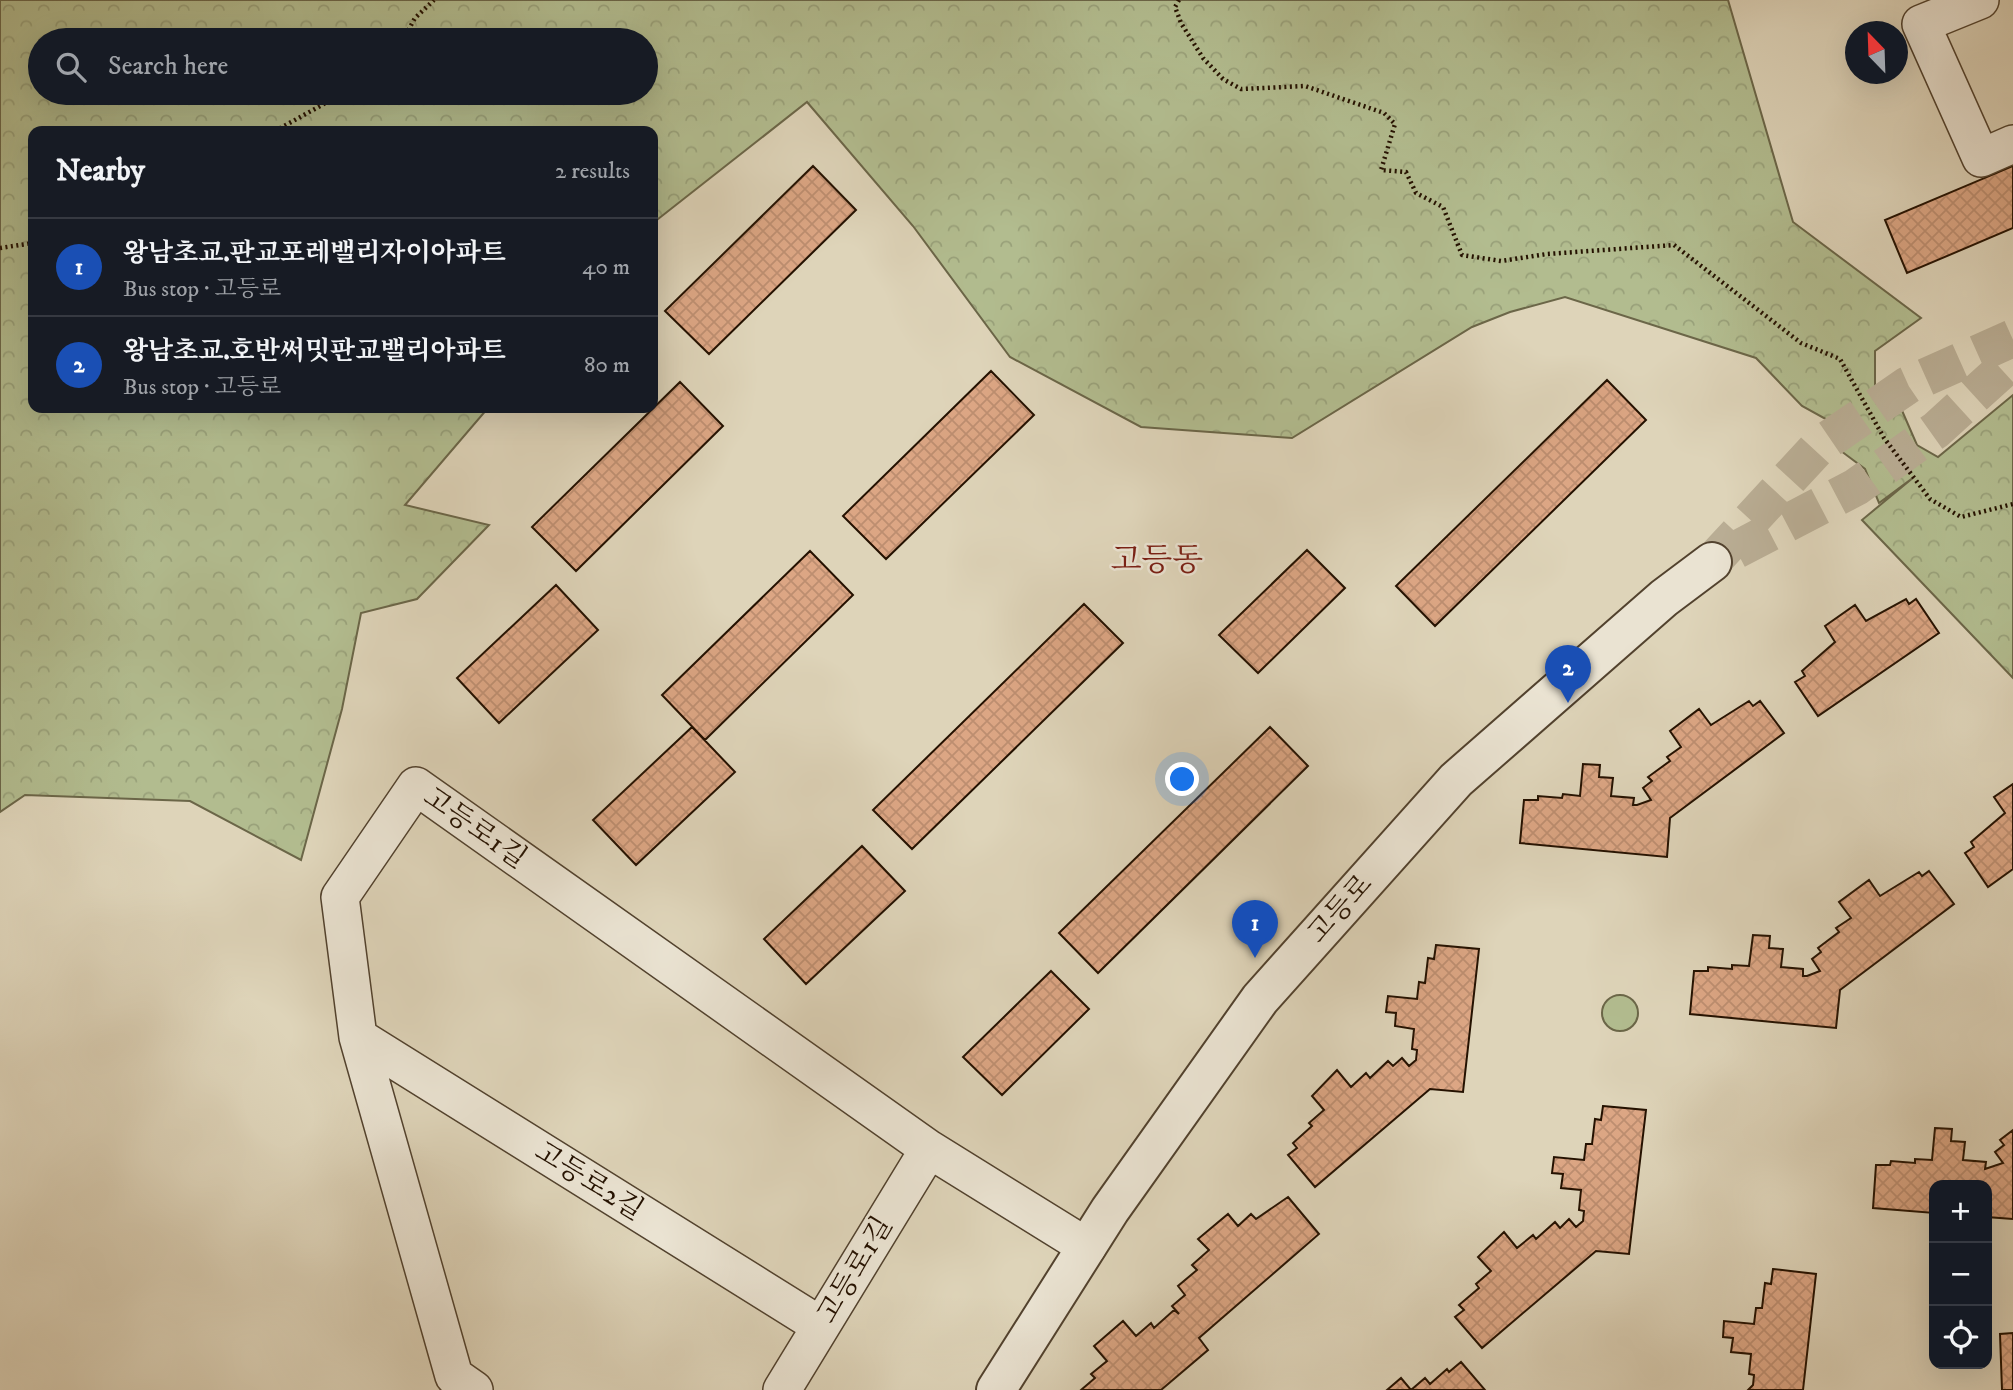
<!DOCTYPE html>
<html lang="en">
<head>
<meta charset="utf-8">
<style>
  body { margin:0; font-family:"IM FELL DW Pica","Noto Serif KR",serif; background:#242831; color:#f1f3f6 }
  .controls { position:absolute; right:21px; bottom:21px; display:grid; overflow:hidden; border-radius:14px; box-shadow:0 7px 28px #0002 }
  .controls button { width:63px; height:63px; display:grid; place-items:center; padding:0; border:0; border-bottom:2px solid #363941; background:#171b24; color:#f1f3f6; font:35px sans-serif }
  .compass { position:absolute; left:1845px; top:21px; width:63px; height:63px; border-radius:50%; background:#171b24; box-shadow:0 7px 28px #0002; rotate:337deg }
  .you { position:absolute; left:1183px; top:780px; width:24px; height:24px; margin:-18px; border:5px solid #fff; border-radius:50%; background:#1a73e8; box-shadow:0 0 0 10px #1a73e833 }
  .badge { display:grid; place-items:center; width:46px; height:46px; border-radius:50%; background:#c59692; color:#fff; font-size:23px; font-weight:700 }
  .pin { position:absolute; translate:-50% -58px; filter:drop-shadow(0 2px 4px #0008) }
  .pin::after { content:''; position:absolute; top:37px; width:24px; height:21px; background:inherit; clip-path:polygon(0 0,100% 0,50% 100%) }
  .list { margin:0; padding:0; list-style:none }
  h2 { display:flex; justify-content:space-between; align-items:center; height:91px; margin:0; padding:0 28px; font-size:30px }
  h2 small { font-size:23px; font-weight:400; color:#9ea1a6 }
  .list li { display:grid; grid-template-columns:46px 1fr auto; gap:21px; align-items:center; box-sizing:border-box; height:98px; padding:0 28px; border-top:2px solid #363941 }
  .list b { display:block; font-size:26px; white-space:nowrap }
  .list p { margin:0; font-size:23px; white-space:nowrap; color:#9ea1a6 }
  .list em { font-size:23px; font-style:normal; color:#9ea1a6 }
  .icon { flex:none; width:38px; height:38px; fill:none; stroke:currentColor; stroke-width:2; stroke-linecap:round; stroke-linejoin:round }
  .map { position:relative; flex:none; width:2013px; height:1390px; overflow:hidden }
  .search { position:absolute; background:#171b24; box-shadow:0 7px 28px #0002; left:28px; top:28px; width:630px; height:77px; display:flex; align-items:center; gap:18px; box-sizing:border-box; padding:0 24px; border-radius:38px; color:#9ea1a6; font-size:26px }
  .panel { position:absolute; background:#171b24; box-shadow:0 7px 28px #0002; left:28px; top:126px; width:630px; height:287px; border-radius:14px }
  .map>svg:first-child { display:block }
  .green { fill:#b2bc8f; stroke:#6b6648; stroke-width:2 }
  .forest { fill:url(#forest-crowns); stroke:#6b6648; stroke-width:2; fill-rule:evenodd }
  .building { fill:url(#building-cross-hatch); stroke:#241100; stroke-width:2 }
  .lines { fill:none; stroke-linecap:round; stroke-linejoin:round }
  .tertiary-tunnel { stroke:#b9ad94; stroke-width:38; stroke-dasharray:38 19; stroke-linecap:butt }
  .minor-casing { stroke:#52422e; stroke-width:40 }
  .tertiary-casing { stroke:#52422e; stroke-width:42 }
  .path { stroke:#241100; stroke-width:4.5; stroke-dasharray:2 3.5; stroke-linecap:butt }
  .minor { stroke:#eae3d2; stroke-width:37 }
  .tertiary { stroke:#eae3d2; stroke-width:38 }
  .labels { text-anchor:middle; dominant-baseline:central; stroke-width:5; stroke-linejoin:round; paint-order:stroke }
  .street-label { font-size:28px; fill:#241100; stroke:#eae3d2 }
  .quarter-label { font-size:32px; fill:#7a1f14; stroke:#eae3d2 }
</style>
</head>
<body>
<div class="map">
<svg width="2013" height="1390" viewBox="0 0 2013 1390">
  <defs>
    <pattern id="forest-crowns" width="20" height="18" patternUnits="userSpaceOnUse" patternTransform="scale(1.75)"><rect width="20" height="18" fill="#b2bc8f"/><path d="M2 6a3 3 0 1 1 6 0M12 15a3 3 0 1 1 6 0" fill="none" stroke="#99a17a"/></pattern>
    <pattern id="building-cross-hatch" width="8" height="8" patternUnits="userSpaceOnUse" patternTransform="scale(1.75)"><rect width="8" height="8" fill="#dca684"/><path d="M0 0l8 8M0 8l8-8" fill="none" stroke="#bd8e70"/></pattern>
  </defs>
  <rect width="100%" height="100%" fill="#ded4b9"/>
  <filter id="stains"><feTurbulence type="fractalNoise" baseFrequency=".00286" numOctaves="4"/><feColorMatrix values="0 0 0 0 .2 0 0 0 0 .09 0 0 0 0 .02 0 0 0 .5 -.17"/></filter>
  <radialGradient id="worn" r=".72"><stop offset=".6" stop-color="#630" stop-opacity="0"/><stop offset="1" stop-color="#630" stop-opacity=".3"/></radialGradient>
  <!-- green -->
  <path class="green" d="M1602 1013a18 18 0 1 1 36 0a18 18 0 1 1-36 0Z"/>
  <!-- forest -->
  <path class="forest" d="M0,0H1728L1793,222L1921,318L1875,351V387L1900,406L1917,445L1938,457L2013,395V678L1862,520L1914,477L1879,503L1865,469L1841,451L1833,423L1802,406L1756,358L1565,297L1510,312L1472,327L1292,438L1141,427L1010,357L913,226L807,102L653,223V131H33V408H488L405,505L489,525L417,599L361,613L342,709L301,860L190,801L25,795L0,812ZM40,40H646V93H40Z"/>
  <!-- building -->
  <path class="building" d="M813,166L856,210L709,354L665,311Z
    M2013,166V228L1907,273L1885,220Z
    M991,371L1034,415L886,559L843,516Z
    M1607,380L1646,420L1435,626L1396,586Z
    M680,382L723,426L576,571L532,527Z
    M1307,550L1345,588L1258,673L1219,635Z
    M810,551L853,595L705,740L662,695Z
    M556,585L598,630L499,723L457,678Z
    M1906,599L1909,604L1916,599L1939,633L1818,716L1795,682L1805,676L1802,671L1835,642L1825,626L1855,605L1866,621Z
    M1084,604L1123,643L912,849L873,810Z
    M1749,701L1753,706L1760,701L1784,733L1670,818L1667,857L1520,843L1524,800H1538V796L1562,798L1563,794L1580,796L1583,764L1600,765L1599,777L1613,778L1611,796L1634,798L1633,805H1637L1651,800L1643,788L1652,781L1648,777L1670,761L1667,757L1681,747L1670,731L1699,709L1711,725Z
    M692,727L735,772L636,865L593,820Z
    M1270,727L1308,766L1098,973L1059,933Z
    M2013,784V869L1988,887L1965,853L1974,847L1971,842L2005,813L1994,797Z
    M862,846L905,891L806,984L764,939Z
    M1929,871L1954,904L1840,990L1836,1028L1690,1014L1694,971H1708V967L1732,969V965L1749,966L1753,935L1770,936L1769,948L1783,949L1781,967L1803,969V976H1807L1820,971L1812,959L1821,952L1818,948L1839,932L1836,928L1851,918L1839,902L1869,880L1880,896L1919,872L1922,876Z
    M1436,945L1479,949L1463,1092L1430,1089L1315,1187L1288,1155L1297,1148L1293,1143L1312,1126L1309,1123L1324,1110L1312,1096L1337,1070L1351,1087L1366,1073L1370,1078L1388,1061L1393,1066L1402,1058L1409,1066L1416,1060L1417,1050L1412,1049L1414,1029L1395,1026L1396,1013L1386,1012L1388,996L1417,999L1419,982L1425,983L1428,958L1434,959Z
    M1051,971L1089,1009L1002,1095L963,1057Z
    M1603,1106L1646,1110L1629,1254L1596,1251L1482,1348L1455,1317L1464,1310L1459,1305L1479,1288L1476,1284L1491,1271L1478,1257L1504,1232L1517,1248L1533,1235L1536,1239L1555,1222L1560,1228L1569,1219L1576,1227L1583,1221L1584,1211L1579,1210L1581,1190L1561,1188L1563,1174L1552,1173L1554,1157L1584,1160L1586,1144H1592L1595,1119L1601,1120Z
    M1935,1128L1952,1129L1951,1141L1965,1142L1963,1160L1986,1162L1985,1169L2003,1163L1995,1152L2004,1145L2000,1140L2013,1130V1219L1987,1217V1185H1934V1213L1873,1208L1876,1165H1890L1891,1161L1915,1163V1159L1932,1160Z
    M1288,1197L1319,1234L1199,1338L1208,1350L1161,1390H1081L1095,1378L1091,1374L1107,1361L1094,1346L1123,1321L1136,1336L1151,1323L1154,1328L1174,1310L1179,1314L1172,1306L1185,1295L1178,1286L1197,1270L1192,1265L1209,1250L1198,1239L1228,1214L1238,1226L1251,1214L1256,1219Z
    M1773,1269L1816,1274L1803,1390H1748L1753,1385L1754,1375L1749,1374L1751,1354L1731,1352L1733,1338L1723,1337L1724,1321L1754,1324L1756,1308H1762L1765,1283L1771,1284Z
    M2013,1333V1390H2002L2000,1334Z
    M1461,1362L1485,1390H1387L1401,1378L1411,1390L1425,1378L1430,1384L1447,1369L1449,1372Z"/>
  <g class="lines">
    <!-- tertiary-tunnel -->
    <path class="tertiary-tunnel" d="M1736,550L1856,487L1936,430L2013,360
      M1712,562L1819,446L1908,385L2013,338"/>
    <!-- minor casing -->
    <g class="minor-casing">
      <path id="minor" d="M1980,0L1921,24L1981,158L2013,144
        M358,1037L821,1326
        M929,1149L1087,1247
        M474,1390L454,1376L358,1037L340,897L416,786L929,1149L782,1390"/>
    </g>
    <!-- tertiary casing -->
    <g class="tertiary-casing">
      <path id="tertiary" d="M996,1390L1110,1210L1260,999L1456,780L1664,598L1712,562"/>
    </g>
    <!-- path -->
    <path class="path" d="M1179,0L1175,7L1181,23L1203,58L1223,79L1241,89L1305,86L1384,113L1395,124L1381,170L1406,172L1416,193L1443,207L1462,255L1501,261L1547,254L1674,245L1801,343L1840,359L1884,438L1930,499L1961,517L2013,504
      M403,40L415,18L434,0
      M275,131L331,100L386,102L391,93
      M0,248L33,243"/>
    <!-- minor -->
    <use href="#minor" class="minor"/>
    <!-- tertiary -->
    <use href="#tertiary" class="tertiary"/>
  </g>
  <g class="labels">
    <!-- street labels -->
    <g class="street-label">
      <text transform="translate(475 828) rotate(35)">고등로1길</text>
      <text transform="translate(1340 909) rotate(-48)">고등로</text>
      <text transform="translate(589 1181) rotate(32)">고등로2길</text>
      <text transform="translate(855 1270) rotate(-59)">고등로1길</text>
    </g>
    <!-- quarter labels -->
    <g class="quarter-label">
      <text x="1157" y="561">고등동</text>
    </g>
  </g>
  <rect width="100%" height="100%" filter="url(#stains)"/>
  <rect width="100%" height="100%" fill="url(#worn)"/>
</svg>
<div class="controls">
<button>+</button>
<button>−</button>
<button><svg class="icon" aria-label="locate" viewBox="0 0 24 24"><circle cx="12" cy="12" r="6"/><path d="M12 2v4M12 18v4M2 12h4M18 12h4"/></svg></button>
</div>
<svg class="compass" viewBox="-18 -18 36 36"><path d="M0-13l5 13h-10z" fill="#e53935"/><path d="M0 13l5-13h-10z" fill="#9ea1a6"/></svg>
<div class="you"></div>
<div class="pin badge" style="left:1255px;top:958px;background:#1a4fb4">1</div>
<div class="pin badge" style="left:1568px;top:703px;background:#1a4fb4">2</div>
<div class="search"><svg class="icon" aria-label="search" viewBox="0 0 24 24"><circle cx="10" cy="10" r="6"/><path d="M15 15l6 6"/></svg>Search here</div>
<section class="panel">
<h2>Nearby<small>2 results</small></h2>
<ul class="list">
<li><span class="badge" style="background:#1a4fb4">1</span><div><b>왕남초교.판교포레밸리자이아파트</b><p>Bus stop · 고등로</p></div><em>40 m</em></li>
<li><span class="badge" style="background:#1a4fb4">2</span><div><b>왕남초교.호반써밋판교밸리아파트</b><p>Bus stop · 고등로</p></div><em>80 m</em></li>
</ul>
</section>
</div>
</body>
</html>
